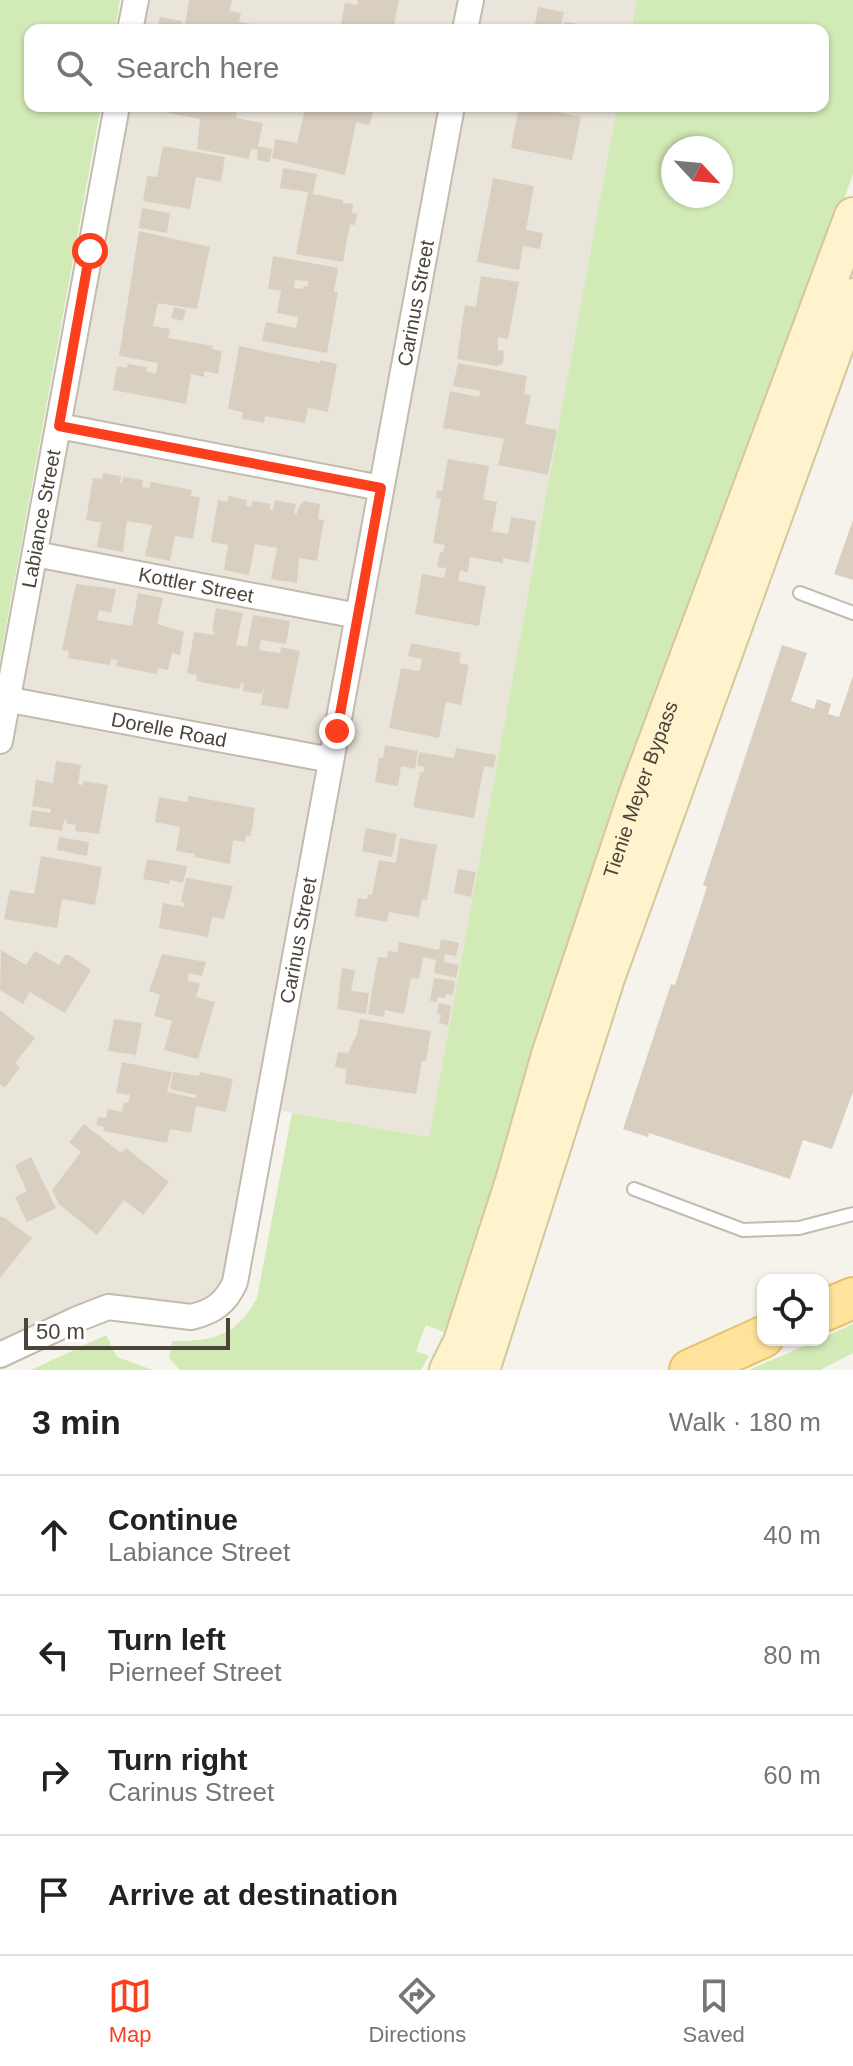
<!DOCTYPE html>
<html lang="en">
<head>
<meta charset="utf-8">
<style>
  body { margin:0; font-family:Arial,sans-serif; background:#f6f6f6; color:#222 }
  .controls { position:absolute; right:24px; bottom:24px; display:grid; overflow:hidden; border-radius:16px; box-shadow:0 2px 6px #0004 }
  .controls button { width:72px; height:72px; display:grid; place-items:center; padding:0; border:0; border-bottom:2px solid #e0e0e0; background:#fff; color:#222; font:40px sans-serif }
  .compass { position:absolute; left:661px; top:136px; width:72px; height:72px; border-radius:50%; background:#fff; box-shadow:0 2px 6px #0004; rotate:116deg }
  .scale { position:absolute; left:24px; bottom:20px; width:206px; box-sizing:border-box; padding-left:8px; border:4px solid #4b4439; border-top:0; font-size:22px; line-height:28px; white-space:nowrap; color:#4b4439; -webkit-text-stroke:6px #fff; paint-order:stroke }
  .stop { position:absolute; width:24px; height:24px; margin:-18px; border:6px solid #fc3f1d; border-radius:50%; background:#fff }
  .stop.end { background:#fc3f1d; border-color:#fff; box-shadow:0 2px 8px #0008 }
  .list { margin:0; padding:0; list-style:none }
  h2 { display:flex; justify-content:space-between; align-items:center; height:104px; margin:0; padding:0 32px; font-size:34px }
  h2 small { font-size:26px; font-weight:400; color:#767676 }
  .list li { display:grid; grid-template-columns:52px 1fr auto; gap:24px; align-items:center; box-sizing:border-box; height:120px; padding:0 32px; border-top:2px solid #e0e0e0 }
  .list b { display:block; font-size:30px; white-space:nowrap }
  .list p { margin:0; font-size:26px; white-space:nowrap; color:#767676 }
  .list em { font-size:26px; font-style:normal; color:#767676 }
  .icon { flex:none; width:44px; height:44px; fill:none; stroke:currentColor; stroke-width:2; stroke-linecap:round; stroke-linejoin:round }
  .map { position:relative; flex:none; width:853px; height:1370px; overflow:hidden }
  .search { position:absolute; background:#fff; box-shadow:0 2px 6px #0004; left:24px; right:24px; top:24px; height:88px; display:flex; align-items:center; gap:20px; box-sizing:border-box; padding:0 28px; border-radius:16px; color:#767676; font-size:30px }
  .sheet { height:584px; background:#fff }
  nav { display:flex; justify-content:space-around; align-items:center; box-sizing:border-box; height:112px; border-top:2px solid #e0e0e0; background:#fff; font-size:22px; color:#767676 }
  nav a { display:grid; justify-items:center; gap:4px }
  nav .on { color:#fc3f1d }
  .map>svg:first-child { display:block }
  .residential { fill:#eae5da }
  .green { fill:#d2eab5; fill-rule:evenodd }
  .building { fill:#d8cfc1; fill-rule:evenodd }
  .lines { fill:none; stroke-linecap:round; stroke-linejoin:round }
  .lane-casing { stroke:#c2bbae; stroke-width:16 }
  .street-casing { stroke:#c2bbae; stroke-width:28 }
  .secondary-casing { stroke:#d6c79b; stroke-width:40 }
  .primary-casing { stroke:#e6c16a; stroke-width:44 }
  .lane { stroke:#fff; stroke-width:12 }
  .street { stroke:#fff; stroke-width:24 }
  .secondary { stroke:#fff3cd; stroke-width:36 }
  .primary { stroke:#ffe39c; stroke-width:40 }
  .route { stroke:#fc3f1d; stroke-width:10 }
  .labels { text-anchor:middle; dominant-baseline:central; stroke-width:6; stroke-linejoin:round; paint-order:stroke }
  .street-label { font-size:20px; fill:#4b4439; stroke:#fff }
</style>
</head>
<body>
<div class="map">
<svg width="853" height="1370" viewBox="0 0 853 1370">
  <rect width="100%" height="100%" fill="#f6f3ec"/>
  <!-- residential -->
  <path class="residential" d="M138,0H637L631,30H132Z
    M118,106H617L429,1137L266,1108L235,1273L215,1307L121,1305L0,1353V696Z"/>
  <!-- green -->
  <path class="green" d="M0,0H120L115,30H30V106H101L0,660Z
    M637,0H853V174L669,682L454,1336L426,1325L416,1351L429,1356L421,1370H180L169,1358L172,1341C212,1342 237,1336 257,1298L292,1113L429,1137L617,106H823V30H631ZM673,148H721V196H673Z
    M853,1324V1353L820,1370H749L818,1340H823V1338Z
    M106,1335L117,1357L153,1370H31Z"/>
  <!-- building -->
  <path class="building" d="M189,0H232L230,11L241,13L239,22L267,26L266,30H157L160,17L182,21V24L185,25Z
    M358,0H399L393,30H340L345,3L357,5Z
    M538,7L564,12L561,25L565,26V22L591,26L590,30H534Z
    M165,106H238L236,118L263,123L258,146L272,149L270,162L257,160L258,150L251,149L249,159L197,149L200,119L164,112Z
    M298,106H374L370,125L356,123L345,175L272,158L275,139L297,143L305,109Z
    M519,106H554L553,111L581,117L572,160L511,148Z
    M163,146L225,157L221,182L196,177L190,209L143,201L147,176L157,177Z
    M283,168L317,174L313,194L343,200V203L353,204L352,213L357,214L355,225L350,224L343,262L296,254L308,192L280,188Z
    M493,178L534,186L526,230L543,233L540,249L523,246L519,270L477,262Z
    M142,208L170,213L167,233L139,228Z
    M139,231L210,247L197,309L150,302L158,303L153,326L170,329L168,338L213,346L212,349L222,351L218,374L204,371V377L191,374L186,404L113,390L117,366L127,368L128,364L147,367V372L156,373L158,363L119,356Z
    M273,256L338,268L334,292H338L327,353L262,341L266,322L296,328L298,317L277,313L281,291L268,289ZM295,280L308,281V287L304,286L303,289L294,288Z
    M481,276L519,282L508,339L498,337V350L504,351L503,363L497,366L457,359L465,305L476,307Z
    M174,307L186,310L183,321L171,318Z
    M239,346L320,363V360L337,364L328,412L308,408L305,423L265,416L264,423L242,419L243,412L228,409Z
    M458,363L527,376L524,394L531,395L525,424L557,430L548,475L498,465L504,439L443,428L450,391L479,397L480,391L453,386Z
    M448,459L489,466L483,499L497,502L492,531L508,534L511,517L536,521L529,563L503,558V563L470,557L468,572L460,571L458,581L486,586L479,626L415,614L422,574L444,578L446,568L437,567L440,552H443L445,545L433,543L441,499L436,498L437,490L442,491Z
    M103,473L121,476L120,483H122L123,477L143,480L142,487L149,488L151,482L192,490L191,496L200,497L193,539L175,536L170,561L145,556L152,525L127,521L123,552L97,547L101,524L104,523L86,520L93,478L102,479Z
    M229,496L247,500L246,505L251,507L252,501L271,504L269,510H273L275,500L296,504L294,514L296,515L300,505L305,501L320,504L318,519L324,520L317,561L299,558L297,583L271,579L277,548L255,544L249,575L224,570L228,545L211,542L218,500L227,502Z
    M853,520V580L834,574Z
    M76,584L116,589L111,613L99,610L97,620L132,626L138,593L163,598L157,624L184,632L180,655L172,653L168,670L158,668L157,674L116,666L117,660L111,659L110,665L68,658L69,651L62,650Z
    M216,608L243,613L236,645L247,647L253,615L290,621L286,644L261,640L259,650L280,653L281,647L300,651L288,709L261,705L264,687L261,694L243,691L244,683H241L239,689L216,685L196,681L197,675L187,673L194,632L214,635L215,632L212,631Z
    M411,643L461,653L459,663L469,665L461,705L446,702L439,738L389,728L401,668L420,671L422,659L408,656Z
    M782,645L807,653L791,701L814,709L817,699L831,704L828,714L839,717L853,676V1092L832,1149L803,1140L790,1179L649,1133L648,1137L623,1129L671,984L675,985L707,887L703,885Z
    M385,745L418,751L415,769L401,766L398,786L375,782L379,758H383Z
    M456,748L496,755L494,768L484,766L474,818L413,807L420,772L423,773L425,767L417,765L419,752L454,758Z
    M56,761L81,765L78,784L83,785V781L108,785L99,834L75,831L76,822L74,825L67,824V821L64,820L62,831L29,826L32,810L50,813L51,809L32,806L36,780L53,783Z
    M189,796L255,808L251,836L246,835L245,842L233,840L230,864L194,857L195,854L176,851L180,827L155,822L159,797L187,802Z
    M366,828L397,834L392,857L362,851Z
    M59,837L89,842L87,856L57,850Z
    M400,838L437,845L427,900L422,899L419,917L389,912L387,922L355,916L358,898L367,899L368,894L372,895L379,860L396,863Z
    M41,856L102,867L95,905L62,899L57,928L4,919L10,890L34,894Z
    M147,859L187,866L183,883L170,880L169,884L143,879Z
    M458,869L476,872L471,897L454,893Z
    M186,878L233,886L224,919L212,917L208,937L159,928L163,903L184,907L185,903L181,902Z
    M441,939L459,943L456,956L445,954L444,962L459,965L456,978L434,973L436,960L423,957L419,979L411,978L404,1014L385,1010L384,1017L368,1014L378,957L387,958L388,951L397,952L399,942L439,950Z
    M1,950L26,965L35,951L59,965L65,955H69L91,970L65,1013L30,992L23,1004L0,990Z
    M162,954L206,962L202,976L189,973L187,981L200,983L196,997L215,1002L198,1059L164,1050L172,1021L154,1016L160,995L149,991Z
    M342,968L355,970L351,991L369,993L366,1014L337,1009Z
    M434,978L455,981L453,995L446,994L445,998L438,997L437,1002L430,1001Z
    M439,1003L451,1006L448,1025L439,1023L441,1014H437Z
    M0,1010L35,1038L15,1063L20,1067L5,1088L0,1084Z
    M114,1019L142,1023L136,1055L108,1051Z
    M360,1019L431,1031L426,1061H422L416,1094L345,1084L346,1069L335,1067L338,1052L348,1053L357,1034Z
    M122,1062L172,1072L167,1092L195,1098L196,1095L170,1089L173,1072L199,1076L200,1072L233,1079L226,1112L196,1106L191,1133L170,1129L167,1143L103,1131L104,1127L96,1125L98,1117L106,1118L108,1109L122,1112L124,1102L128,1103L130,1095L116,1093Z
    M84,1124L121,1153L126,1148L169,1182L143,1215L124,1200L97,1235L59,1204L52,1190L81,1152L69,1142Z
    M31,1157L56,1208L27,1222L15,1197L27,1191L15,1165Z
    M0,1216L3,1218L4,1217L32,1238L0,1278Z"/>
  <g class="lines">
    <!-- lane casing -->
    <g class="lane-casing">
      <path id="lane" d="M800,593L853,613
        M634,1189L743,1230L799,1228L853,1214"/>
    </g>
    <!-- street casing -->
    <g class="street-casing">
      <g id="street">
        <path d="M130,30L136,0"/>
        <path d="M465,30L471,0"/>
        <path d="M59,426L381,488"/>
        <path id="s1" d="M35,554L358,616"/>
        <path id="s2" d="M0,698L331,760"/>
        <path id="s3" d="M0,741L117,106"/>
        <path id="s4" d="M0,1355L75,1320L108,1307L191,1317C213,1312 226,1303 235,1282L452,106"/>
      </g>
    </g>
    <!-- secondary casing -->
    <g class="secondary-casing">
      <g id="secondary">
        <path id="s5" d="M448,1370L462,1342L514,1181L550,1055L637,795L853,216"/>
        <path d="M481,1370L606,978L853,297"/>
      </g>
    </g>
    <!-- primary casing -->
    <g class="primary-casing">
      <path id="primary" d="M823,1311L853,1298
        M690,1370L763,1337"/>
    </g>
    <!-- lane -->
    <use href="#lane" class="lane"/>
    <!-- street -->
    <use href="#street" class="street"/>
    <!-- secondary -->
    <use href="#secondary" class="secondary"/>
    <!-- primary -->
    <use href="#primary" class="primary"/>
  </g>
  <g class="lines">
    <!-- route -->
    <path class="route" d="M90,251L59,426L381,488L337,731"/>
  </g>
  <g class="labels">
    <!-- street labels -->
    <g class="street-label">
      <text stroke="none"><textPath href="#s4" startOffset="1256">Carinus Street</textPath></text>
      <text stroke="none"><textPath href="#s3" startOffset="226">Labiance Street</textPath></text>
      <text stroke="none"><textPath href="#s1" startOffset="164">Kottler Street</textPath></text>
      <text stroke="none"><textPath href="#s2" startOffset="172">Dorelle Road</textPath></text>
      <text stroke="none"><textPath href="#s5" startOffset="612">Tienie Meyer Bypass</textPath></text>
      <text stroke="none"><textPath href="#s4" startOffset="608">Carinus Street</textPath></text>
    </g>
  </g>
</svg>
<div class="controls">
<button><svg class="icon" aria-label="locate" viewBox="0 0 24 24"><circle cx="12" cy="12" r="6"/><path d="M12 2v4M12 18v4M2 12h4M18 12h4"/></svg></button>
</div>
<svg class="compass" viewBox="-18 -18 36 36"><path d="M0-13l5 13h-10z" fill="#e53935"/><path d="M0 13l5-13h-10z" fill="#767676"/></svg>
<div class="scale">50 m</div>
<div class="stop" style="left:90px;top:251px"></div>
<div class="stop end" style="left:337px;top:731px"></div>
<div class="search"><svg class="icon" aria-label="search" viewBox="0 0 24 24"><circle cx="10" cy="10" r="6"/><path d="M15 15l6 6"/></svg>Search here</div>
</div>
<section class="sheet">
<h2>3 min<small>Walk · 180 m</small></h2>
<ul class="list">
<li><svg class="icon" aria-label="ahead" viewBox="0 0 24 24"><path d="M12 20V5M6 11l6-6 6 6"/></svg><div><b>Continue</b><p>Labiance Street</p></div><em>40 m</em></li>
<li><svg class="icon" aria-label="left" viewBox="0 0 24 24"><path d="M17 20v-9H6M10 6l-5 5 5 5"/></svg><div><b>Turn left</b><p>Pierneef Street</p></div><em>80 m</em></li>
<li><svg class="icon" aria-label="right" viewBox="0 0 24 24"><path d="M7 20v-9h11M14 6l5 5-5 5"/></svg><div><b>Turn right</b><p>Carinus Street</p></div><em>60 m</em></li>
<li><svg class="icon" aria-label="arrive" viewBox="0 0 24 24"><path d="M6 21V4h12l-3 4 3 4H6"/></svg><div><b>Arrive at destination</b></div></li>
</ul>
</section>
<nav>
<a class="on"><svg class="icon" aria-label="map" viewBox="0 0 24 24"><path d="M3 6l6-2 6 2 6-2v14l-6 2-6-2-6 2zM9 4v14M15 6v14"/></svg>Map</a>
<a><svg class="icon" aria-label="directions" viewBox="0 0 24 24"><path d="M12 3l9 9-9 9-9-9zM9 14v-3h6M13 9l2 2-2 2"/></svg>Directions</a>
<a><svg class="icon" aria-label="saved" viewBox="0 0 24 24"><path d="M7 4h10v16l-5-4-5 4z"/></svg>Saved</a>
</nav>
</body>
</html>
